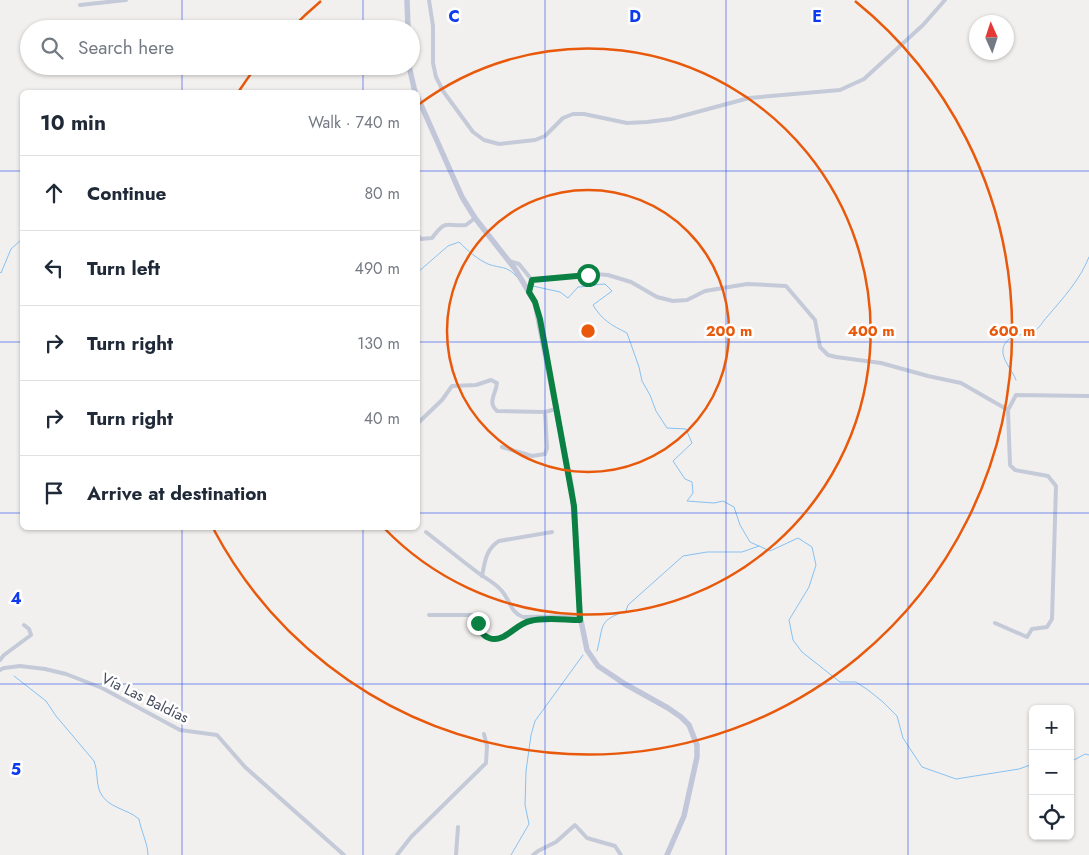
<!DOCTYPE html>
<html lang="en">
<head>
<meta charset="utf-8">
<style>
  body { margin:0; font-family:Jost,sans-serif; background:#f2f2f3; color:#1f2937 }
  .controls { position:absolute; right:15px; bottom:15px; display:grid; overflow:hidden; border-radius:8px; box-shadow:0 1px 4px #0004 }
  .controls button { width:45px; height:45px; display:grid; place-items:center; padding:0; border:0; border-bottom:1px solid #e0e1e3; background:#fff; color:#1f2937; font:25px sans-serif }
  .compass { position:absolute; left:969px; top:15px; width:45px; height:45px; border-radius:50%; background:#fff; box-shadow:0 1px 4px #0004; rotate:357deg }
  .stop { position:absolute; width:15px; height:15px; margin:-11px; border:4px solid #0b8043; border-radius:50%; background:#fff }
  .stop.end { background:#0b8043; border-color:#fff; box-shadow:0 1px 5px #0008 }
  .list { margin:0; padding:0; list-style:none }
  h2 { display:flex; justify-content:space-between; align-items:center; height:65px; margin:0; padding:0 20px; font-size:21px }
  h2 small { font-size:16px; font-weight:400; color:#747a83 }
  .list li { display:grid; grid-template-columns:32px 1fr auto; gap:15px; align-items:center; box-sizing:border-box; height:75px; padding:0 20px; border-top:1px solid #e0e1e3 }
  .list b { display:block; font-size:19px; white-space:nowrap }
  .list em { font-size:16px; font-style:normal; color:#747a83 }
  .icon { flex:none; width:28px; height:28px; fill:none; stroke:currentColor; stroke-width:2; stroke-linecap:round; stroke-linejoin:round }
  .map { position:relative; flex:none; width:1089px; height:855px; overflow:hidden }
  .search { position:absolute; background:#fff; box-shadow:0 1px 4px #0004; left:20px; top:20px; width:400px; height:55px; display:flex; align-items:center; gap:12px; box-sizing:border-box; padding:0 18px; border-radius:28px; color:#747a83; font-size:19px }
  .panel { position:absolute; background:#fff; box-shadow:0 1px 4px #0004; left:20px; top:90px; width:400px; height:440px; border-radius:8px }
  .map>svg:first-child { display:block }
  .lines { fill:none; stroke-linecap:round; stroke-linejoin:round }
  .stream { stroke:#86c1f1; stroke-width:1 }
  .street { stroke:#c5cad8; stroke-width:4 }
  .secondary { stroke:#c1c7d9; stroke-width:5.5 }
  .route { stroke:#0b8043; stroke-width:6 }
  .grid { fill:none; stroke:#0e3aed; stroke-width:1; stroke-opacity:0.55 }
  .ring { fill:none; stroke:#e8590c; stroke-width:2.5 }
  .labels { text-anchor:middle; dominant-baseline:central; stroke-width:5; stroke-linejoin:round; paint-order:stroke }
  .street-label { font-size:15px; fill:#464d5e; stroke:#fff }
  .grid-label { font-size:16px; text-anchor:middle; font-weight:bold; fill:#0e3aed; stroke:#fff; stroke-width:5; stroke-linejoin:round; paint-order:stroke }
  .centre { fill:#e8590c; stroke:#fff; stroke-width:2.5 }
  .ring-label { font-size:15px; text-anchor:middle; font-weight:bold; fill:#e8590c; stroke:#fff; stroke-width:5; stroke-linejoin:round; paint-order:stroke }
</style>
</head>
<body>
<div class="map">
<svg width="1089" height="855" viewBox="0 0 1089 855">
  <rect width="100%" height="100%" fill="#f2f0ef"/>
  <g class="lines">
    <!-- stream -->
    <path class="stream" d="M0,272L1,273L11,249L22,239
      M418,272L448,246L459,242C468,251 477,259 488,264C501,269 507,265 517,277
      M528,285L560,292L568,298L578,287C587,287 596,284 605,284L612,291L593,305C602,320 611,325 627,333L639,367L642,381L650,395L656,411L667,428L686,429L692,443L673,461L685,479L692,482L693,493L687,501L714,503L723,501L734,507L740,525L750,542L770,551L798,538L812,547L816,565L809,587L789,620L793,640L802,652L840,682H856L868,690L883,702L897,716L903,738L922,767L956,779L1019,769L1033,764
      M1016,380C1013,371 1001,359 1003,349C1005,335 1024,335 1034,331C1039,329 1043,321 1047,317C1063,298 1080,280 1089,257
      M597,651C604,624 598,621 626,611L628,605L683,556L707,552H742L759,546
      M14,676L46,701L56,716L94,761C98,771 96,783 100,792C107,808 128,809 139,819C141,831 148,844 148,855
      M1070,760H1074L1085,754L1089,755
      M511,855L529,824L525,805L526,771L531,735L535,721L583,655"/>
    <!-- street -->
    <path class="street" d="M429,0L433,26V63L436,77L443,91L473,132L484,140L499,144L535,140L545,136L563,118L573,114H584L627,123L647,122L671,119L749,98L840,90L864,79L923,25L945,0
      M80,5L126,0
      M418,235L420,239L432,238C447,218 445,227 466,225L475,218
      M509,261L519,264L532,280L595,274L608,275L631,282L657,297L673,301L687,300L705,291L747,284L786,286L815,320L820,347L828,355L836,357L881,363L928,376L961,383L1008,410
      M418,423L442,400L452,386L476,385L491,380L497,383C496,394 487,402 497,411L545,412L556,409
      M502,447L532,456L545,454L547,448L545,412
      M426,532C444,546 462,561 481,575C489,580 496,584 502,591C511,602 510,612 523,617L580,616
      M482,576C485,561 486,549 499,541L552,532
      M429,615H478C481,623 476,632 488,638C502,645 510,629 522,624C539,616 562,620 580,620
      M995,623L1027,637L1032,629L1047,627L1052,619L1056,486L1048,476L1015,470L1010,465L1008,410L1016,395L1089,396
      M0,660L4,655L31,635L29,629L24,625
      M0,670L4,668L20,666L45,669L66,674L102,688L180,730L217,735L245,767L344,855
      M397,855L411,837L486,763L487,746L484,734
      M456,855L458,827
      M533,855L538,851L556,842L575,825L587,838L615,846L621,855"/>
    <!-- secondary -->
    <path class="secondary" d="M407,0L408,29
      M409,66L415,92
      M418,98L462,197L475,218L515,269L535,302L572,490L578,565L580,616L587,650L598,666L625,684L668,708L681,717L689,725L697,745V757L684,816L667,855"/>
  </g>
  <g class="lines">
    <!-- route -->
    <path class="route" d="M478,623C479,630 483,636 489,638C504,644 515,624 530,621C545,617 564,620 580,620L574,506L540,319L535,302L529,292L532,280L588,275"/>
  </g>
  <!-- grid -->
  <path class="grid" d="M182,0V29M363,0V29M545,0V855M726,0V855M908,0V855M182,66V92M363,66V92M0,171H22M418,171H1089M0,342H22M418,342H1089M0,513H22M418,513H1089M182,528V855M363,528V855M0,684H1089"/>
  <!-- distance rings -->
  <g class="ring">
    <circle cx="588" cy="331" r="141"/>
    <path d="M418 105A283 283 0 1 1 384 528"/>
    <path d="M239 91A424 424 0 0 1 256 67M291 29A424 424 0 0 1 321 1M855 1A424 424 0 1 1 214 530"/>
  </g>
  <g class="labels">
    <!-- street labels -->
    <g class="street-label">
      <text transform="translate(145 698) rotate(26)">Vía Las Baldías</text>
    </g>
  </g>
  <g class="grid-label">
    <text x="454" y="22">C</text>
    <text x="635" y="22">D</text>
    <text x="817" y="22">E</text>
    <text x="16" y="604">4</text>
    <text x="16" y="775">5</text>
  </g>
  <circle cx="588" cy="331" r="8" class="centre"/>
  <g class="ring-label">
    <text x="729" y="336">200 m</text>
    <text x="871" y="336">400 m</text>
    <text x="1012" y="336">600 m</text>
  </g>
</svg>
<div class="controls">
<button>+</button>
<button>−</button>
<button><svg class="icon" aria-label="locate" viewBox="0 0 24 24"><circle cx="12" cy="12" r="6"/><path d="M12 2v4M12 18v4M2 12h4M18 12h4"/></svg></button>
</div>
<svg class="compass" viewBox="-18 -18 36 36"><path d="M0-13l5 13h-10z" fill="#e53935"/><path d="M0 13l5-13h-10z" fill="#747a83"/></svg>
<div class="stop" style="left:588px;top:275px"></div>
<div class="stop end" style="left:478px;top:623px"></div>
<div class="search"><svg class="icon" aria-label="search" viewBox="0 0 24 24"><circle cx="10" cy="10" r="6"/><path d="M15 15l6 6"/></svg>Search here</div>
<section class="panel">
<h2>10 min<small>Walk · 740 m</small></h2>
<ul class="list">
<li><svg class="icon" aria-label="ahead" viewBox="0 0 24 24"><path d="M12 20V5M6 11l6-6 6 6"/></svg><div><b>Continue</b></div><em>80 m</em></li>
<li><svg class="icon" aria-label="left" viewBox="0 0 24 24"><path d="M17 20v-9H6M10 6l-5 5 5 5"/></svg><div><b>Turn left</b></div><em>490 m</em></li>
<li><svg class="icon" aria-label="right" viewBox="0 0 24 24"><path d="M7 20v-9h11M14 6l5 5-5 5"/></svg><div><b>Turn right</b></div><em>130 m</em></li>
<li><svg class="icon" aria-label="right" viewBox="0 0 24 24"><path d="M7 20v-9h11M14 6l5 5-5 5"/></svg><div><b>Turn right</b></div><em>40 m</em></li>
<li><svg class="icon" aria-label="arrive" viewBox="0 0 24 24"><path d="M6 21V4h12l-3 4 3 4H6"/></svg><div><b>Arrive at destination</b></div></li>
</ul>
</section>
</div>
</body>
</html>
